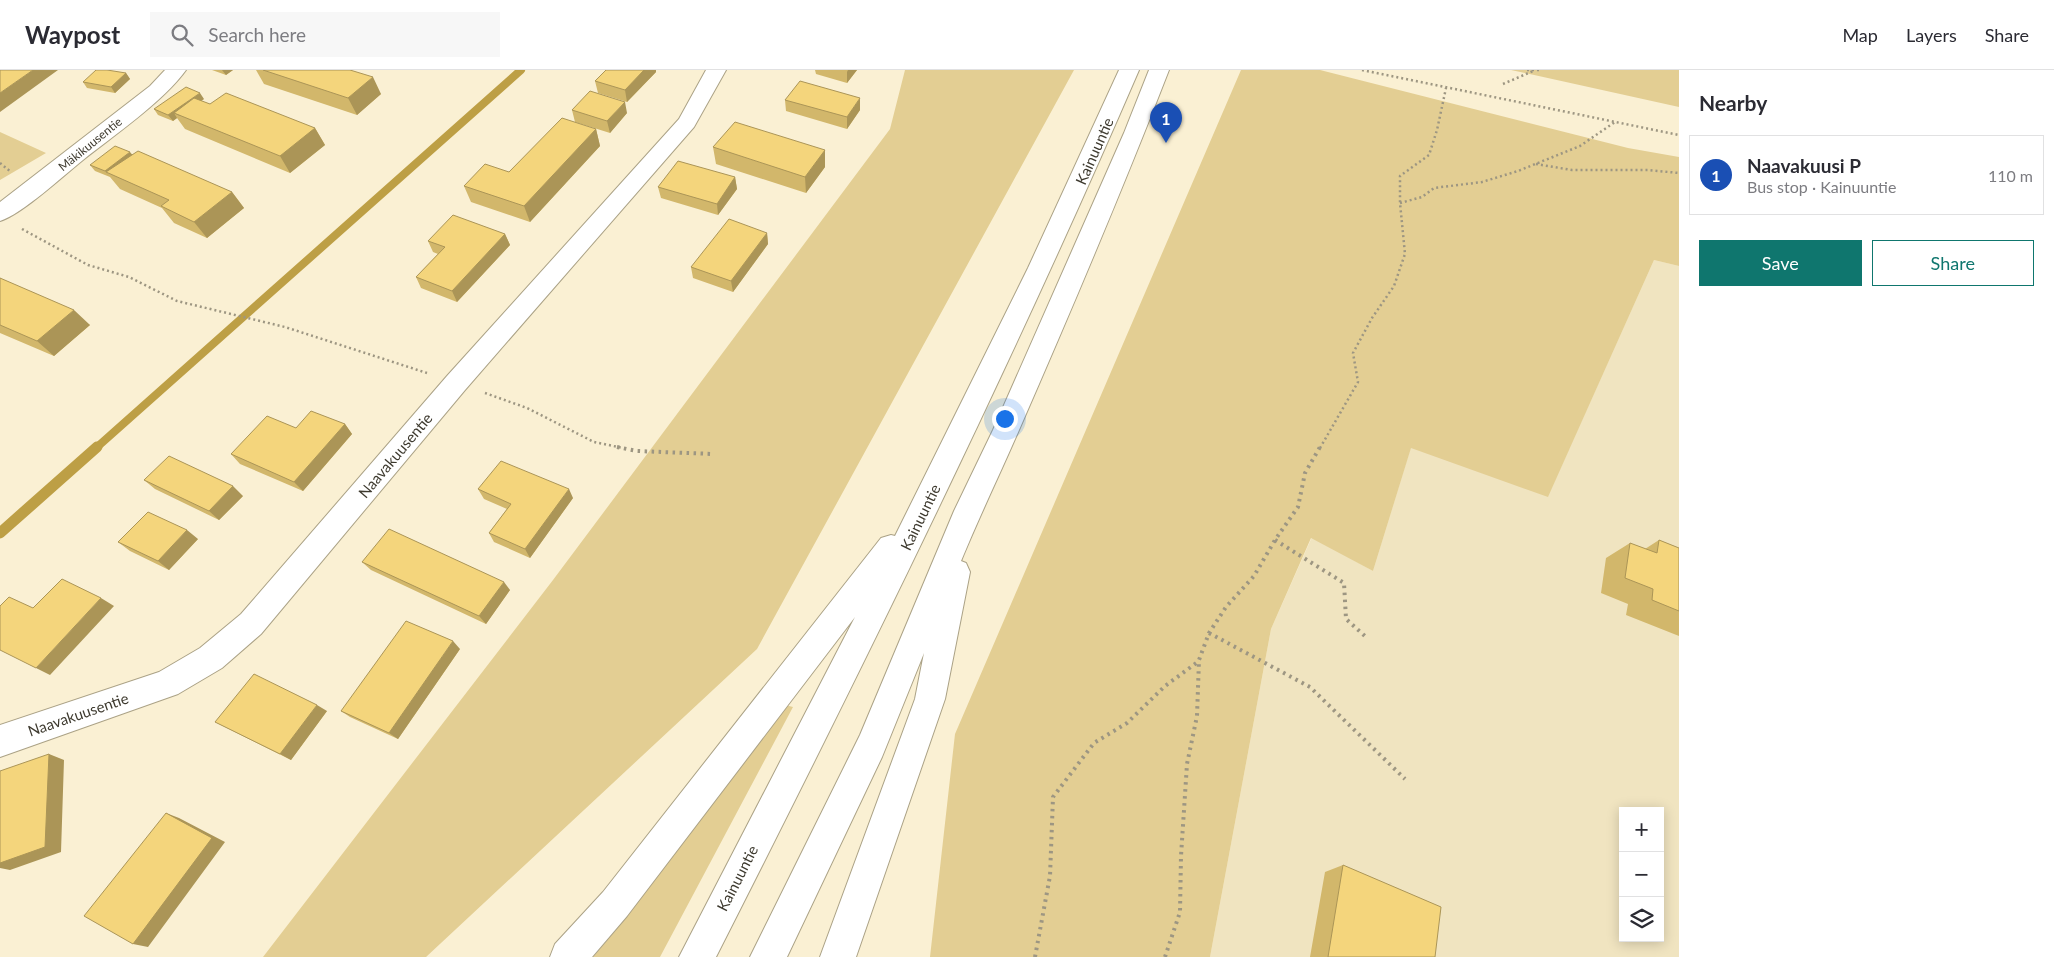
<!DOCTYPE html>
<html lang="en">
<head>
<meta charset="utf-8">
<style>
  body { margin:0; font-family:Lato,sans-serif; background:#f7f7f7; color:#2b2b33 }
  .controls { position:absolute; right:15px; bottom:15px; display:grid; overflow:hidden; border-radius:0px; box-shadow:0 2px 12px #0003 }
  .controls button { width:45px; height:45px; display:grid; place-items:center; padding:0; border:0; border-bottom:1px solid #e1e1e2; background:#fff; color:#2b2b33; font:25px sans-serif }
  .you { position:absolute; left:1004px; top:348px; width:18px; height:18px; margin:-12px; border:4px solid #fff; border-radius:50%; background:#1a73e8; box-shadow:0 0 0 8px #1a73e833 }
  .badge { display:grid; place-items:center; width:32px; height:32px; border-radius:50%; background:#0f766e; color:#fff; font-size:16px; font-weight:700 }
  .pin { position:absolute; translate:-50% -41px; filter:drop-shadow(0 1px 2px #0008) }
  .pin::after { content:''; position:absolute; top:26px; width:18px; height:15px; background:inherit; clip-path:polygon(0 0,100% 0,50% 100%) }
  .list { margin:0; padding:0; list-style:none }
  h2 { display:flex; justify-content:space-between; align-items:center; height:65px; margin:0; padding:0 20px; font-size:21px }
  h2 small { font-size:16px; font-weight:400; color:#7c7c81 }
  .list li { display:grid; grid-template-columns:32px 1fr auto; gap:15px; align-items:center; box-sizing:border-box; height:80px; margin:0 10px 10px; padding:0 10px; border:1px solid #e1e1e2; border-radius:0px }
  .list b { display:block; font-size:19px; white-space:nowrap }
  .list p { margin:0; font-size:16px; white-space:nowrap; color:#7c7c81 }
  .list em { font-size:16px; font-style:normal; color:#7c7c81 }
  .actions { display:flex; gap:10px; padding:15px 20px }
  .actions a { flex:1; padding:11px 0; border:1px solid #0f766e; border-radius:0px; text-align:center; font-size:18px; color:#0f766e }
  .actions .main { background:#0f766e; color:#fff }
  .icon { flex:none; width:28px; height:28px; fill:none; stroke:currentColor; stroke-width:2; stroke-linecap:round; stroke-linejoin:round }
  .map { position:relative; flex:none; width:1679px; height:887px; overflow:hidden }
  header { display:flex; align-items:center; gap:30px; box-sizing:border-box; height:70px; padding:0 25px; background:#fff; border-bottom:1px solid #e1e1e2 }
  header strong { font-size:24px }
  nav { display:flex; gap:28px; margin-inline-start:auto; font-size:18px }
  .search { width:350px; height:45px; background:#f7f7f7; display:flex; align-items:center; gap:12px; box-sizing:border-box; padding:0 18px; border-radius:0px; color:#7c7c81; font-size:19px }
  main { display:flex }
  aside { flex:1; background:#fff }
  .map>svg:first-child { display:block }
  .built { fill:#f0e4c0; fill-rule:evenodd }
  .green { fill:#e3ce93 }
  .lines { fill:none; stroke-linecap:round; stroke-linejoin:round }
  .stream-far1 { stroke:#bd9f45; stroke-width:8 }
  .stream { stroke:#bd9f45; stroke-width:11 }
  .minor-casing { stroke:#aba286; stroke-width:2 }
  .highway-casing { stroke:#aba286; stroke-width:2 }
  .path-far1 { stroke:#9d9682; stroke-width:2.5; stroke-dasharray:2 3; stroke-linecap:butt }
  .path { stroke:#9d9682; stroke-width:4; stroke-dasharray:2.5 4.5; stroke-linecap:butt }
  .minor { fill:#fff; fill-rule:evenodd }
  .highway { fill:#fff; fill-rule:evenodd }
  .wall { fill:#d2b76b }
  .shaded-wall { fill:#ab9557 }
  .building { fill:#f4d57c; stroke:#ab9557 }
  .labels { text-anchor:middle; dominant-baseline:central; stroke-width:4; stroke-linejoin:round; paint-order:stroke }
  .far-street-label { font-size:12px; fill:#3e3a2f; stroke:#fff }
  .street-label { font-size:15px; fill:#3e3a2f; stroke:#fff }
</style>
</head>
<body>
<header>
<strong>Waypost</strong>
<div class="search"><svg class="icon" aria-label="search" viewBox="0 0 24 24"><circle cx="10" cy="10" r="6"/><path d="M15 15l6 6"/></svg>Search here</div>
<nav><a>Map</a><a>Layers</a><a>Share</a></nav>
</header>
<main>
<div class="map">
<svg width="1679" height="887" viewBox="0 0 1679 887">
  <rect width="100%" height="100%" fill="#faf0d3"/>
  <!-- built -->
  <path class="built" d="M1654,190L1679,196V887H1210L1271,559L1312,467L1373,501L1411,377L1548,426ZM1623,741H1660V868H1623Z"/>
  <!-- green -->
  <path class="green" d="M905,0H1074L757,579L426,887H263L553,510L890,59Z
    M1241,0H1320L1628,78L1679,87V196L1654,190L1548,427L1411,378L1373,501L1311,468L1271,559L1210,887H930L955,664Z
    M1511,0H1679V37Z
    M0,62L46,83L0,110Z
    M781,634L793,637L660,887H593L628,845Z"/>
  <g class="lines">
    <!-- stream-far1 -->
    <path class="stream-far1" d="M96,378L521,0"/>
    <!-- stream -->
    <path class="stream" d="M0,463L97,377"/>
    <!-- minor casing -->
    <g class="minor-casing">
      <path id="minor" d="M165,0H186C164,31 113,66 83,90C63,106 22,144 0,151V132L150,16Z
        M706,0H726L694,57L465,320L261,564L222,598L178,624L0,687V655L159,602L200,578L241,544L447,306L679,49Z"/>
    </g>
    <!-- highway casing -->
    <g class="highway-casing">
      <path id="highway" d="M1119,0H1139C1009,301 864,595 716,887H679L855,547L627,846L592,887H550L555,874L603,822L881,468L891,465L895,466L1028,198Z
        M1149,0H1169C1122,121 1071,241 1019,360C1000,404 979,447 961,491L966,493L970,502L945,629L856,887H820L915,629L924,583L882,687L787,887H750L860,665L954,441L993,360L1124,63Z"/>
    </g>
    <!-- path-far1 -->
    <path class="path-far1" d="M1362,0L1679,65
      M1527,0H1541
      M1503,14L1533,1
      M0,93L11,102
      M1536,94L1572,100H1648L1679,103
      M1400,133L1422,127L1434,118L1482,112L1518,101L1580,76L1615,52
      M22,159L88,195L129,207L177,231L285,257L427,303
      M485,323L527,338L594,372L623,378
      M1320,378L1358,312L1353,283L1372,248L1394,216L1405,184L1400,133V106L1429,85L1437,60L1446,18"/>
    <!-- path -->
    <path class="path" d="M617,377L637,381L713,384
      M1275,470L1344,513L1346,549L1366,567
      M1209,563L1310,617L1405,709
      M1035,887L1050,806L1053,727L1094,673L1127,653L1165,616L1199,591
      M1165,887L1180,842L1181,786L1187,694L1197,646L1199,590L1209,563L1226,537L1254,506L1275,470L1298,437L1305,403L1320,377"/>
    <!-- minor -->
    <use href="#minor" class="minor"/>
    <!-- highway -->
    <use href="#highway" class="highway"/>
  </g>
  <!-- wall -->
  <path class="wall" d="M212,0H233L226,5Z
    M256,0H350L381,24L357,45L264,14Z
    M606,0H656V2L627,32L598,23L595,11Z
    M815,0H857L847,13L816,4Z
    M126,3L130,9L115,23L87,18L83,12Z
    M204,29L201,31L210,34L315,58L325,75L290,103L185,59L177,48L173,51L158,45L154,39Z
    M785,30L860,40L847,59L786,41Z
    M572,40L627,43L610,63L575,52Z
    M596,59L600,76L530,152L471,132L464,116L509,102Z
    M713,77L825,80V97L806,123L716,94Z
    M132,84L232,122L244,138L207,168L174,153L162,138L120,119L110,107L95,101L90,95Z
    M735,107L737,119L718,145L661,128L658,117Z
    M767,163L768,174L733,222L693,208L691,197Z
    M505,164L510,175L457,232L421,218L416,207L438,184L433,182L428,171Z
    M0,208L90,255L54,286L0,263Z
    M345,354L352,364L303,421L240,394L231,384L296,358Z
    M144,410L243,426L219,450L155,419Z
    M478,419L573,428L530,488L494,472L489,463L507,439L484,429Z
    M198,469L169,500L130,481L118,472Z
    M1659,470L1679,478V566L1626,545L1628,534L1601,523L1606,488L1630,473L1645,479Z
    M362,492L510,520L486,554L371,500Z
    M460,579L398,669L350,647L341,641Z
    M327,641L291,690L215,652Z
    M1343,795L1435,887H1310L1325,802Z"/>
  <!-- shaded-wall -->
  <path class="shaded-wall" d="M33,0H58L0,42V23Z
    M222,0H233L226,5Z
    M644,0H656V2L627,32L625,20Z
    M848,0H857L847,13V2Z
    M126,3L130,9L115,23L111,17Z
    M373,7L381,24L357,45L348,28Z
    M200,23L204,29L180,46L174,43L177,48L173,51L168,45Z
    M860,28V40L847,59V47Z
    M625,32L627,43L610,63L607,51Z
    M315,58L325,75L290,103L280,86Z
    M596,59L600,76L530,152L524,136Z
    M825,80V97L806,123L805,107Z
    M130,82L135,88L106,102L110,107L105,101Z
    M735,107L737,119L718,145L717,134Z
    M232,122L244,138L207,168L194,152Z
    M767,163L768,174L733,222L731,211Z
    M505,164L510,175L457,232L452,221Z
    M74,240L90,255L54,286L37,271Z
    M345,354L352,364L303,421L294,412Z
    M233,416L243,426L219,450L209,441Z
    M569,419L573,428L530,488L525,479Z
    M187,460L198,469L169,500L158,491Z
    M504,512L510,520L486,554L479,546Z
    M101,528L114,536L50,605L36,598Z
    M453,571L460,579L398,669L389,663Z
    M317,635L327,641L291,690L280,684Z
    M49,684L64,690L61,782L10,800L0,798V793Z
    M166,743L179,748L225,772L148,877L133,874Z"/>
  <!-- building -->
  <path class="building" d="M0,0H33L0,23Z
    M96,0H107L126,3L111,17L83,12Z
    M263,0H350L373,7L348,28Z
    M606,0H644L625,20L595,11Z
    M800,11L860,28L847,47L785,30Z
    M186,17L200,23L168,45L154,39Z
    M590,21L625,32L607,51L572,40Z
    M226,23L315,58L280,86L174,43L194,28L210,34Z
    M562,48L596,59L524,136L464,116L485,94L509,102Z
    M735,52L825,80L805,107L713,77Z
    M115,76L130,82L105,101L90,95Z
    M138,81L232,122L194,152L161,136L169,130L106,102Z
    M678,91L735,107L717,134L658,117Z
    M453,145L505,164L452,221L416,207L445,177L428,171Z
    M729,149L767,163L731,211L691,197Z
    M0,208L74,240L37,271L0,255Z
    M311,341L345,354L294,412L231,384L267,346L296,358Z
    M169,386L233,416L209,441L144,410Z
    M501,391L569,419L525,479L489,463L511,434L478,419Z
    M148,442L187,460L158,491L118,472Z
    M389,459L504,512L479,546L362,492Z
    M1659,470L1679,478V541L1652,530L1653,519L1625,508L1630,473L1657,483Z
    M62,509L101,528L36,598L0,580V536L9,527L33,538Z
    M406,551L453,571L389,663L341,641Z
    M254,604L317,635L280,684L215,652Z
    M49,684L45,777L0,793V701Z
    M166,743L212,768L133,874L84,846Z
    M1343,795L1441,837L1435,887H1328Z"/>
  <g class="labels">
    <!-- far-street labels -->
    <g class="far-street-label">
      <text transform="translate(90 74) rotate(-39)">Mäkikuusentie</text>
    </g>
    <!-- street labels -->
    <g class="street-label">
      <text transform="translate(1094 81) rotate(-66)">Kainuuntie</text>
      <text transform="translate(395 385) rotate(-50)">Naavakuusentie</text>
      <text transform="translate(920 447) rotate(-64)">Kainuuntie</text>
      <text transform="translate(78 644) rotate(-19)">Naavakuusentie</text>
      <text transform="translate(737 808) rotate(-63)">Kainuuntie</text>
    </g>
  </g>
</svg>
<div class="controls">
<button>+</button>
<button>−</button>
<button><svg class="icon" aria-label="layers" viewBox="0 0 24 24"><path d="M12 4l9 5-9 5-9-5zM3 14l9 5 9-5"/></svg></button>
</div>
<div class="you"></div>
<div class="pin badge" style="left:1166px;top:73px;background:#1a4fb4">1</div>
</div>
<aside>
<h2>Nearby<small></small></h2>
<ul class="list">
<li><span class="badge" style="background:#1a4fb4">1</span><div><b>Naavakuusi P</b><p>Bus stop · Kainuuntie</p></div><em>110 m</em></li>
</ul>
<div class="actions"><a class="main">Save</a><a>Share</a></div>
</aside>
</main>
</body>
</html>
